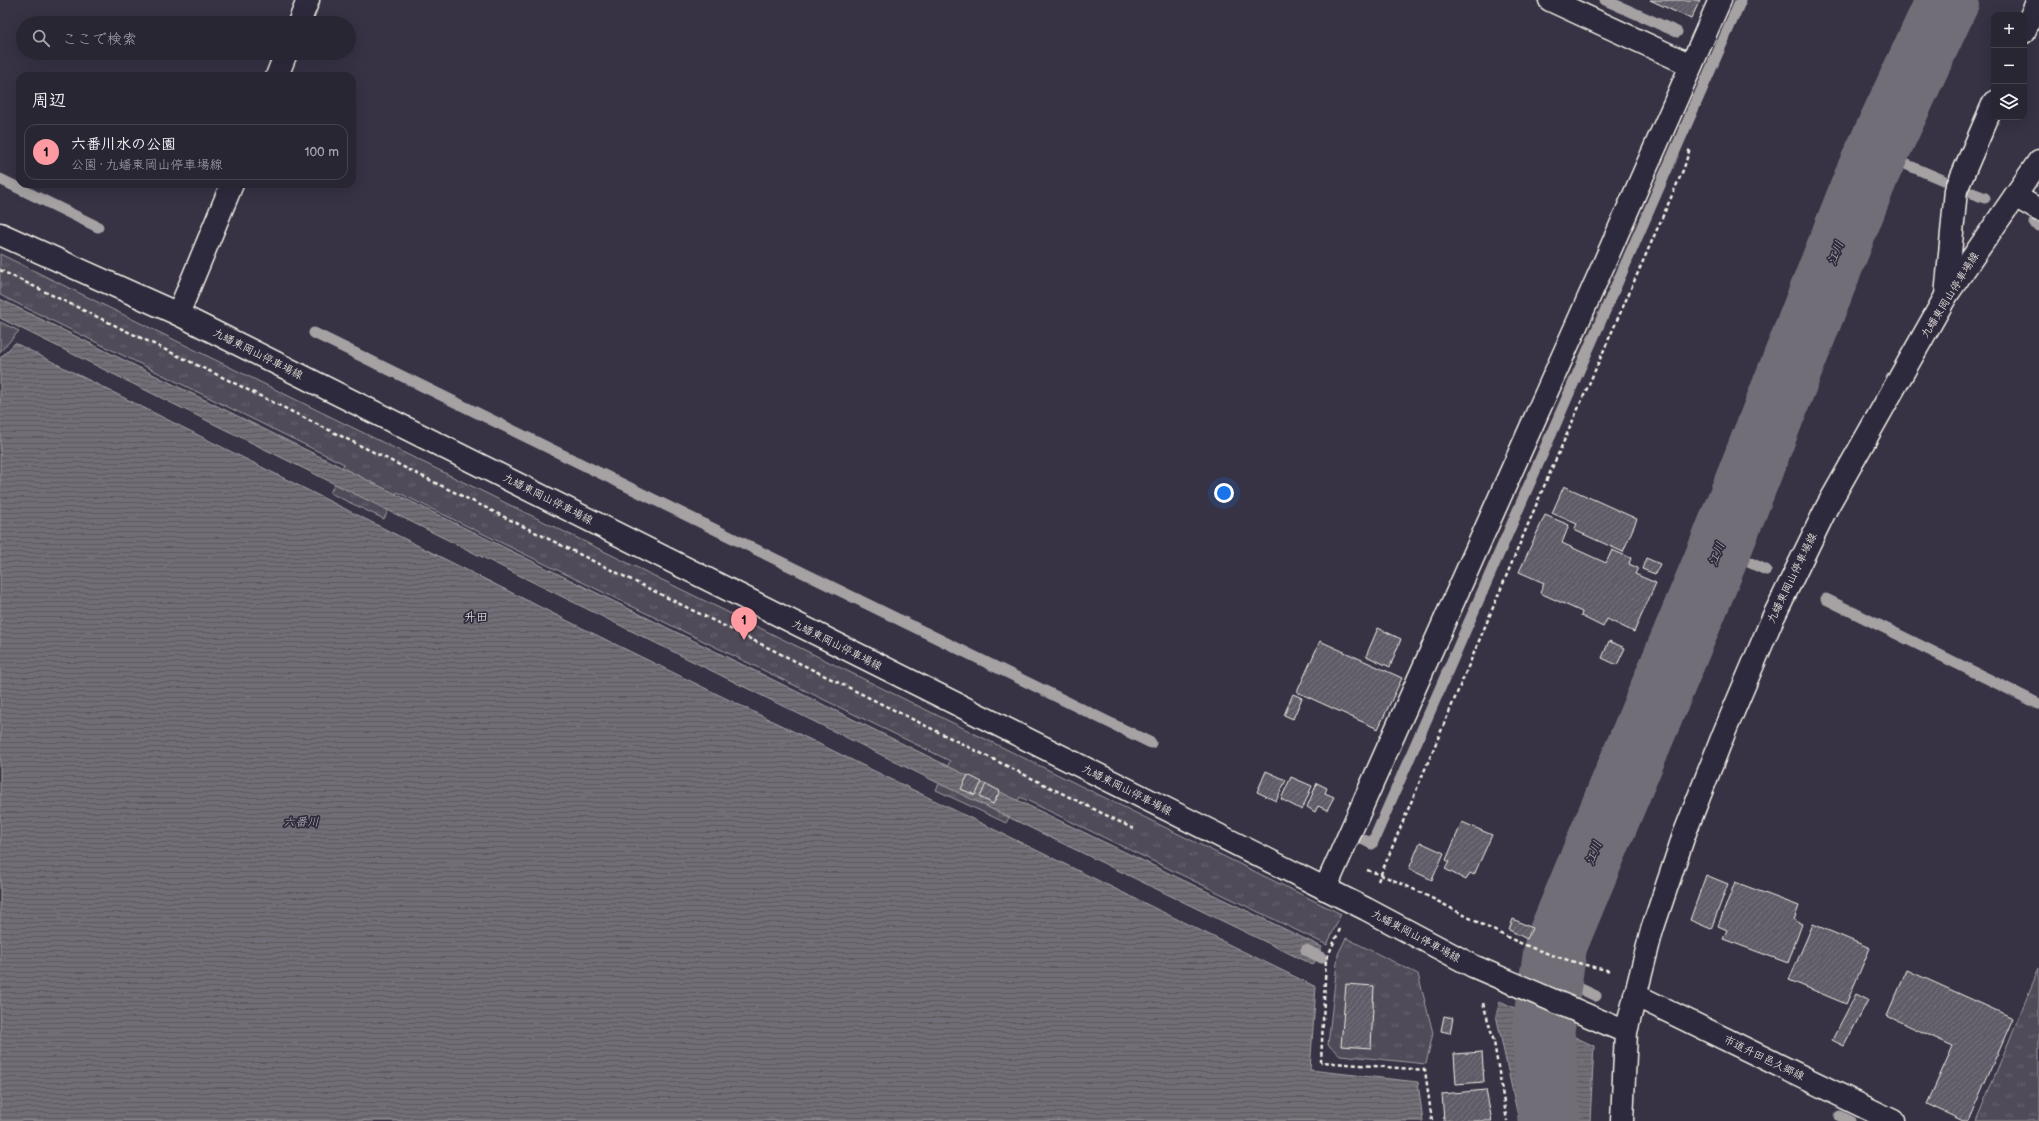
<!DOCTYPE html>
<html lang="ja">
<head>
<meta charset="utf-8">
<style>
  body { margin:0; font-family:"Balsamiq Sans","Klee One",sans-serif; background:#312e3b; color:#f1f3f6 }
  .controls { position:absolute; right:12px; top:12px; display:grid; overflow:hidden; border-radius:8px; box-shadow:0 4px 16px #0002 }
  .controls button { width:36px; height:36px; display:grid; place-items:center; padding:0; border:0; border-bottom:1px solid #45434e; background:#292633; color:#f1f3f6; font:20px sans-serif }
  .you { position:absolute; left:1224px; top:493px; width:14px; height:14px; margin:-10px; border:3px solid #fff; border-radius:50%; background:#1a73e8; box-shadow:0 0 0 6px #1a73e833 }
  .badge { display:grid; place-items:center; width:26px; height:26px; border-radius:50%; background:#ff9aa2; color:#111; font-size:13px; font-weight:700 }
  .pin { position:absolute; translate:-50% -33px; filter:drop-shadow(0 1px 2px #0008) }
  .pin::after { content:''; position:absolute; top:21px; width:14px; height:12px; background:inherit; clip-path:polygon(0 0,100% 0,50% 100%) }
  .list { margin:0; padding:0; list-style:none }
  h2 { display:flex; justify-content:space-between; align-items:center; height:52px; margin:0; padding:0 16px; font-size:17px }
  h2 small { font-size:13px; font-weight:400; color:#a5a5ac }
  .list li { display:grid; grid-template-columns:26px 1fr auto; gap:12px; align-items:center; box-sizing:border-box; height:56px; margin:0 8px 8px; padding:0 8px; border:1px solid #45434e; border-radius:12px }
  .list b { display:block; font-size:15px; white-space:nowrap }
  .list p { margin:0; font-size:13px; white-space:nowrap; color:#a5a5ac }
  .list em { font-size:13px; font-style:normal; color:#a5a5ac }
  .icon { flex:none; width:22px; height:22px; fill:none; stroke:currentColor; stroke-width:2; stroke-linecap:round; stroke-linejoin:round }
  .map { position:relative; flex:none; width:2039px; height:1121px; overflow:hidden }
  .search { position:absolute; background:#292633; box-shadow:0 4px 16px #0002; left:16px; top:16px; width:340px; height:44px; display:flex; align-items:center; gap:10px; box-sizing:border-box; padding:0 14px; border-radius:22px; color:#a5a5ac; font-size:15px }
  .panel { position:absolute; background:#292633; box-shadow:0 4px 16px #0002; left:16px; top:72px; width:340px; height:116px; border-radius:12px }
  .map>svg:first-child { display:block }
  .grass { fill:url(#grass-tufts); stroke:#a29ea0 }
  .water { fill:url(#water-rules); stroke:#a6a2a4 }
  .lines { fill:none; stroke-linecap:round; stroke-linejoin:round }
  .stream { stroke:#a6a2a4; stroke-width:11 }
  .river { stroke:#726e77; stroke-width:63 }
  .building { fill:url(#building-hatch); stroke:#f4f1e8 }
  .minor-casing { stroke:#f4f1e8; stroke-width:25 }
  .tertiary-casing { stroke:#f4f1e8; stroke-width:25 }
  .secondary-casing { stroke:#f4f1e8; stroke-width:25 }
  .path { stroke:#f4f1e8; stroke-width:2.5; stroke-dasharray:4 3; stroke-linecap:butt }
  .minor { stroke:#2f2a3d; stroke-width:22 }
  .tertiary { stroke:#2f2a3d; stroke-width:22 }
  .secondary { stroke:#2f2a3d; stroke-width:22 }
  .labels { text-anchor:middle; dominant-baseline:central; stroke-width:3.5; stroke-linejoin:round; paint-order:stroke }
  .street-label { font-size:11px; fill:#f4f1e8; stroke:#2f2a3d }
  .water-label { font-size:12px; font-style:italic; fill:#bab6b5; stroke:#2f2a3d }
  .neighbourhood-label { font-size:12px; fill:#f4f1e8; stroke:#2f2a3d }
</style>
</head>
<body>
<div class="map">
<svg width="2039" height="1121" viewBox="0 0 2039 1121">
  <defs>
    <pattern id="grass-tufts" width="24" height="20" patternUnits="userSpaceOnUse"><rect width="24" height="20" fill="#504b59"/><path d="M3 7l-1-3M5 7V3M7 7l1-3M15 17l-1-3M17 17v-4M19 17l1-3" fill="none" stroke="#6a6571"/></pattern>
    <pattern id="water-rules" width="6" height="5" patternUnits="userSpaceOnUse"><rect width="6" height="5" fill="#726e77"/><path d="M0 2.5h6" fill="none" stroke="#5b595c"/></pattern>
    <pattern id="building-hatch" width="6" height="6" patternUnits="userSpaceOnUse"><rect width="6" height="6" fill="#5f5c67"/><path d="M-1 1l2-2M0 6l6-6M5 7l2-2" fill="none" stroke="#77747d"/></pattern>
  </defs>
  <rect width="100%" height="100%" fill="#373244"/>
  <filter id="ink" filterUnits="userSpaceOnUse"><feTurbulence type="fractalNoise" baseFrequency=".025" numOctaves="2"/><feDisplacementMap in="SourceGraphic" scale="8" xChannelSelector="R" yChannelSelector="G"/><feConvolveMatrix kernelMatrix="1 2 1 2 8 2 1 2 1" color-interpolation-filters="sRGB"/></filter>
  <g filter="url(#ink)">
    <!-- grass -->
    <path class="grass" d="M0,254L1341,914L1327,945L1020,797L1006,823L936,790L950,761L397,492L384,519L330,493L344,464L0,295Z
      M0,322L19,331L0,352Z
      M1346,938L1418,974L1433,1033L1426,1064L1340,1055L1328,1045L1338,954Z
      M2039,968V1121H1976Z"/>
    <!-- water -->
    <path class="water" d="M0,299L1023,803L1322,947L1313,965L934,781L0,318Z
      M15,343L576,625L1316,987L1310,1070L1418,1082L1423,1121H0V358Z
      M1500,1001L1594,1046L1590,1121H1519L1496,1015Z"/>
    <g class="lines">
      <!-- stream -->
      <path class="stream" d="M1605,0L1677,32
        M1877,152L1943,180
        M0,179L98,227
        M1972,193L1985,198
        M2034,223L2039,226
        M314,333L1151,743
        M1720,549L1766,570
        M1826,599L2039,704
        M1358,837L1372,844L1741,0
        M1306,950L1322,958
        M1551,975L1596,996
        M1840,1116L1850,1121"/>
      <!-- river -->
      <path class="river" d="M1549,1121L1543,1030L1556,944L1720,549L1868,172L1948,0"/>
    </g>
    <!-- building -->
    <path class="building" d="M1650,0H1700L1691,19Z
      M1564,486L1637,519L1623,552L1574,530L1577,524L1552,513Z
      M1545,515L1569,525L1562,543L1606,563L1612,550L1631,558L1629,564L1638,568L1635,574L1656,583L1634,632L1607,619L1603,627L1581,616L1582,612L1540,593L1544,583L1519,572Z
      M1646,558L1660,564L1655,574L1642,569Z
      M1378,628L1401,639L1390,667L1366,656Z
      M1320,641L1402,678L1378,729L1297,692Z
      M1609,641L1625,648L1617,665L1602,658Z
      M1293,694L1302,698L1293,719L1284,715Z
      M1266,771L1286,780L1276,801L1257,792Z
      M968,775L982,782L975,795L961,789Z
      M1291,777L1312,786L1302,810L1281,799Z
      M1317,783L1327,788L1325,793L1334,797L1327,810L1318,806L1315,812L1307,807Z
      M986,784L1000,791L993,804L980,797Z
      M1462,822L1492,835L1474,875L1470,873L1466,880L1445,869L1449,862L1446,860Z
      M1420,842L1444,853L1432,880L1409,869Z
      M1706,875L1728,884L1711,929L1690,920Z
      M1735,882L1799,906L1794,920L1802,924L1788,963L1723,939L1727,930L1718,926Z
      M1513,919L1532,928L1527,939L1509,930Z
      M1813,924L1870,948L1846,1004L1789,980Z
      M1907,970L2013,1018L1968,1121H1963L1927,1104L1953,1046L1887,1016Z
      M1346,984L1374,986L1371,1048L1341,1046Z
      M1856,994L1868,1000L1844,1046L1832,1040Z
      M1444,1016L1453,1018L1450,1033L1441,1031Z
      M1482,1052L1484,1082L1456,1084L1454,1054Z
      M1486,1090L1492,1121H1444L1442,1094Z"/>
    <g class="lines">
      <!-- minor casing -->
      <g class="minor-casing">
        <path id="minor" d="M1550,0L1691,65
          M2024,32L2038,0
          M2015,196L2039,210
          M1946,296L1956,190L1994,102
          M1325,889L1602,268L1720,0"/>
      </g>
      <!-- tertiary casing -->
      <g class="tertiary-casing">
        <path id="tertiary" d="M0,234L178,314
          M1635,995L1893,1121"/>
      </g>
      <!-- secondary casing -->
      <g class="secondary-casing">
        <path id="secondary" d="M299,23L308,0
          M277,76L286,53
          M232,184L178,314L1366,909L1473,966L1626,1032
          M1622,1121L1626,1032L1652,930L1684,835L1724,733L1771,622L1827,507L1946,296L2039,161"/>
      </g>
      <!-- path -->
      <path class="path" d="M0,270L226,379L1136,830
        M1367,870C1420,888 1467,919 1518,942C1548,955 1579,964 1611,971
        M1378,881L1545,484L1684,168L1690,148
        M1340,929L1326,960L1321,1062L1425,1070L1432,1121
        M1483,1003L1494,1042L1507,1121"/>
      <!-- minor -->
      <use href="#minor" class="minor"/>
      <!-- tertiary -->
      <use href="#tertiary" class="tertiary"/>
      <!-- secondary -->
      <use href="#secondary" class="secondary"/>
    </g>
  </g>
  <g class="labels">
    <!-- street labels -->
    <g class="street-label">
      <text transform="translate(1950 295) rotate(-58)">九蟠東岡山停車場線</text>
      <text transform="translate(258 354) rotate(27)">九蟠東岡山停車場線</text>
      <text transform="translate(548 499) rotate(27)">九蟠東岡山停車場線</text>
      <text transform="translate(1792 578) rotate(-64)">九蟠東岡山停車場線</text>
      <text transform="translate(837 645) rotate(27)">九蟠東岡山停車場線</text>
      <text transform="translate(1127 790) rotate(27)">九蟠東岡山停車場線</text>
      <text transform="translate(1416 936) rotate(28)">九蟠東岡山停車場線</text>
      <text transform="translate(1764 1058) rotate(26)">市道升田邑久郷線</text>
    </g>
    <!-- water labels -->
    <g class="water-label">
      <text transform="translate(1836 253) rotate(-68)">江川</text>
      <text transform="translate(1717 554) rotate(-68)">江川</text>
      <text x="301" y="822">六番川</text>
      <text transform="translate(1594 853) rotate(-68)">江川</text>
    </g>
    <!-- neighbourhood labels -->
    <g class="neighbourhood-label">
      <text x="476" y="617">升田</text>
    </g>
  </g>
</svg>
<div class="controls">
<button>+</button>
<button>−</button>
<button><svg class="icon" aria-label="layers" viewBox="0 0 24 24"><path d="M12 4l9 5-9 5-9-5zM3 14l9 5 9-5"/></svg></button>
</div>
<div class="you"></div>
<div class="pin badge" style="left:744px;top:640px">1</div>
<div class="search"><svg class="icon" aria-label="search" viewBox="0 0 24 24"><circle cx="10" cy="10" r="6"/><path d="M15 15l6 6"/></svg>ここで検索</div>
<section class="panel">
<h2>周辺<small></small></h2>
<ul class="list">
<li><span class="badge">1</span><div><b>六番川水の公園</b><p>公園 · 九蟠東岡山停車場線</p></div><em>100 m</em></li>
</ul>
</section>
</div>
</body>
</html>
